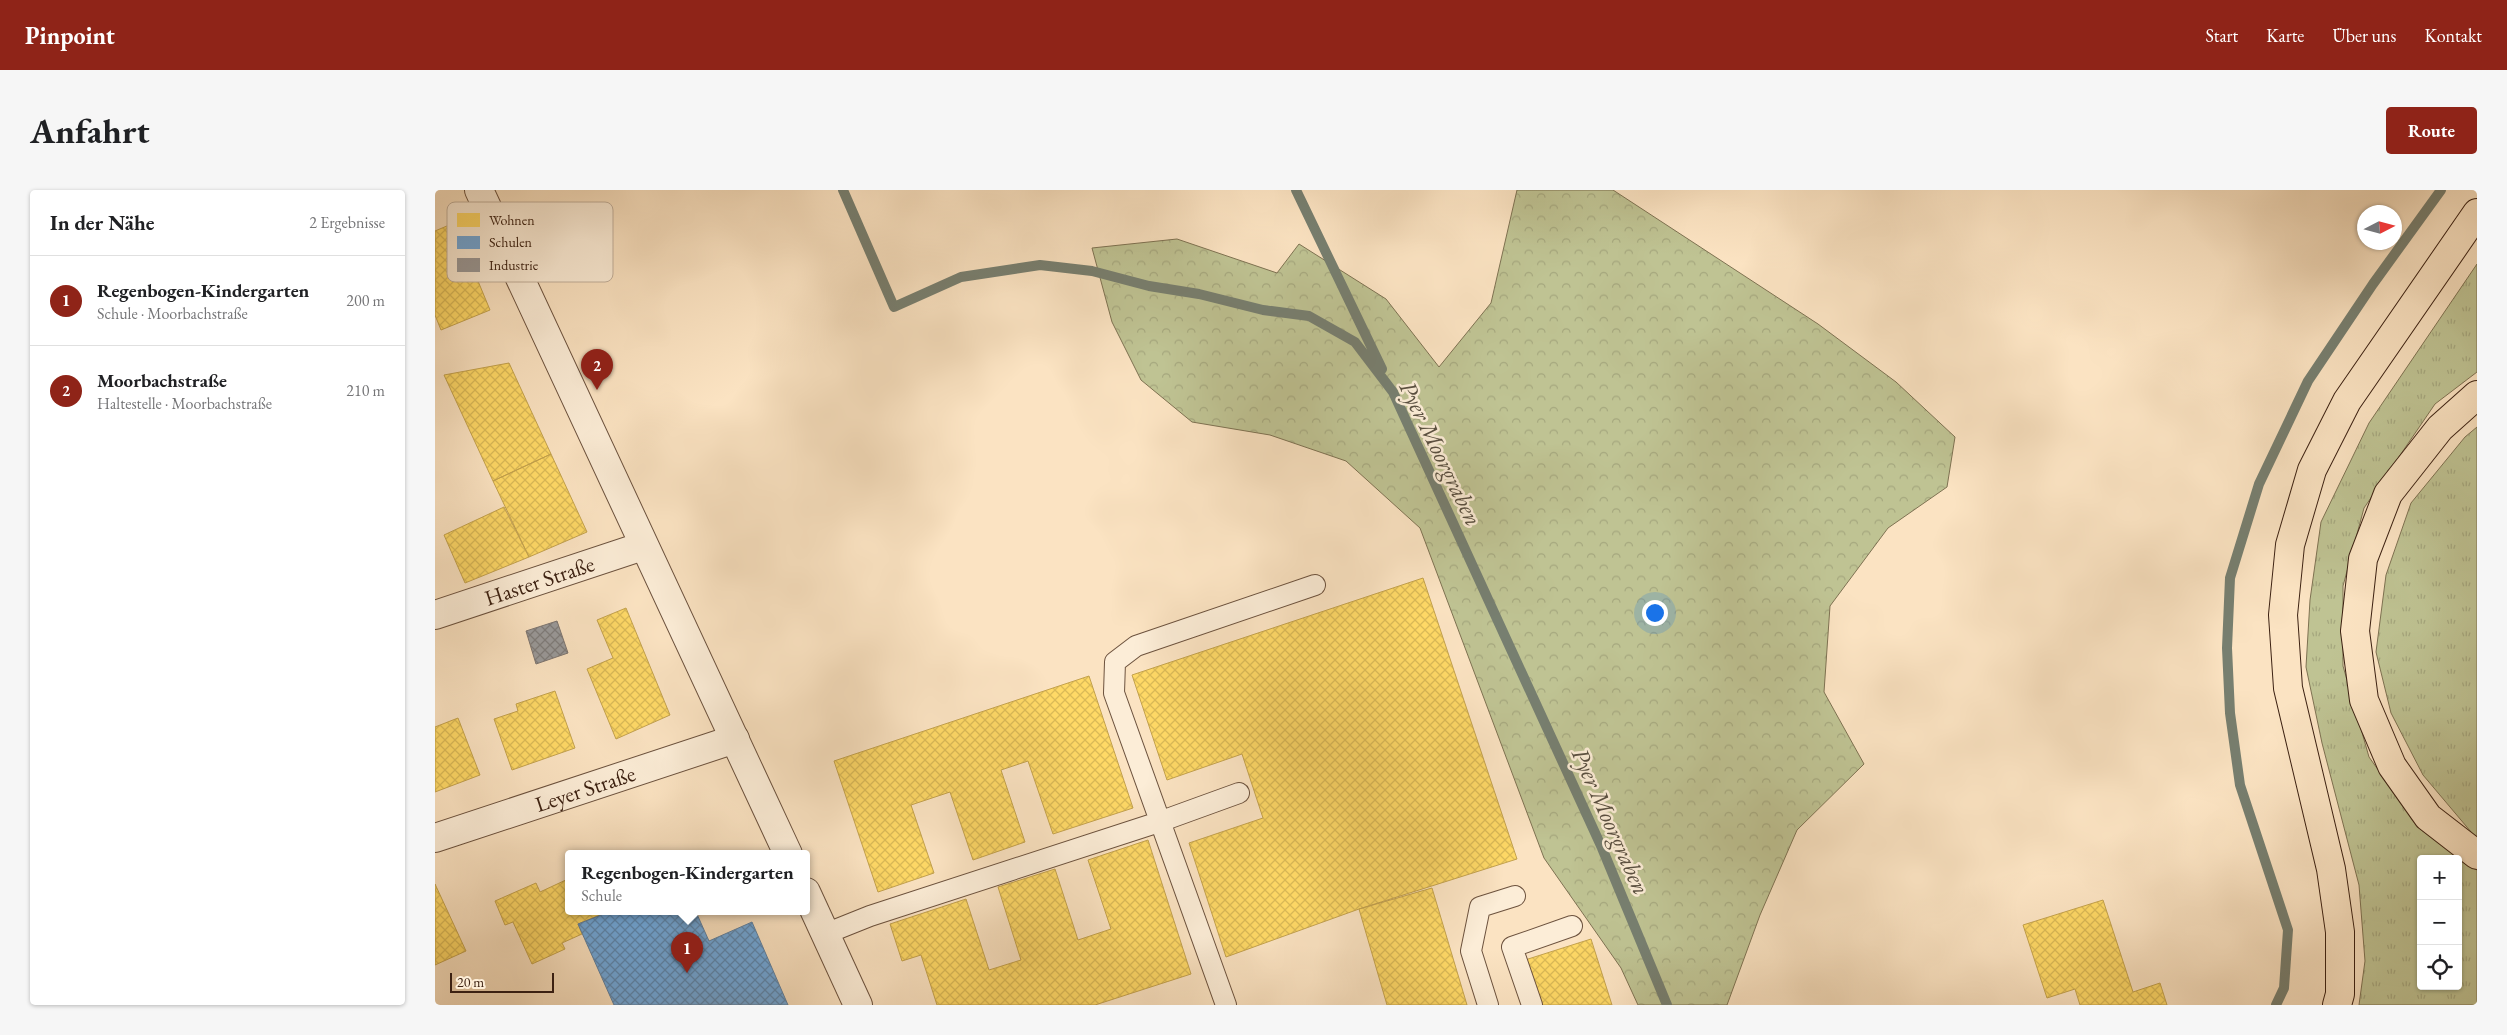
<!DOCTYPE html>
<html lang="de">
<head>
<meta charset="utf-8">
<style>
  body { margin:0; font-family:"EB Garamond",serif; background:#f6f6f6; color:#202124 }
  .controls { position:absolute; right:15px; bottom:15px; display:grid; overflow:hidden; border-radius:5px; box-shadow:0 1px 4px #0004 }
  .controls button { width:45px; height:45px; display:grid; place-items:center; padding:0; border:0; border-bottom:1px solid #e0e0e0; background:#fff; color:#202124; font:25px sans-serif }
  .compass { position:absolute; left:1922px; top:15px; width:45px; height:45px; border-radius:50%; background:#fff; box-shadow:0 1px 4px #0004; rotate:84deg }
  .scale { position:absolute; left:15px; bottom:12px; width:104px; box-sizing:border-box; padding-left:5px; border:2px solid #3c2112; border-top:0; font-size:14px; line-height:18px; white-space:nowrap; color:#3c2112; -webkit-text-stroke:4px #fcedd7; paint-order:stroke }
  .you { position:absolute; left:1219px; top:422px; width:18px; height:18px; margin:-12px; border:4px solid #fff; border-radius:50%; background:#1a73e8; box-shadow:0 0 0 8px #1a73e833 }
  .badge { display:grid; place-items:center; width:32px; height:32px; border-radius:50%; background:#8f2418; color:#fff; font-size:16px; font-weight:700 }
  .pin { position:absolute; translate:-50% -41px; filter:drop-shadow(0 1px 2px #0008) }
  .pin::after { content:''; position:absolute; top:26px; width:18px; height:15px; background:inherit; clip-path:polygon(0 0,100% 0,50% 100%) }
  .popup { position:absolute; left:130px; top:660px; width:245px; height:65px; box-sizing:border-box; display:grid; place-content:center; border-radius:5px; background:#fff; filter:drop-shadow(0 1px 4px #0005); font-size:16px; white-space:nowrap; color:#757577 }
  .popup b { font-size:19px; color:#202124 }
  .popup::after { content:''; position:absolute; left:50%; top:100%; margin-left:-10px; border:10px solid transparent; border-top-color:#fff }
  .list { margin:0; padding:0; list-style:none }
  h2 { display:flex; justify-content:space-between; align-items:center; height:65px; margin:0; padding:0 20px; font-size:21px }
  h2 small { font-size:16px; font-weight:400; color:#757577 }
  .list li { display:grid; grid-template-columns:32px 1fr auto; gap:15px; align-items:center; box-sizing:border-box; height:90px; padding:0 20px; border-top:1px solid #e0e0e0 }
  .list b { display:block; font-size:19px; white-space:nowrap }
  .list p { margin:0; font-size:16px; white-space:nowrap; color:#757577 }
  .list em { font-size:16px; font-style:normal; color:#757577 }
  .icon { flex:none; width:28px; height:28px; fill:none; stroke:currentColor; stroke-width:2; stroke-linecap:round; stroke-linejoin:round }
  .map { position:relative; flex:none; width:2042px; height:815px; overflow:hidden; border-radius:5px }
  header { display:flex; align-items:center; gap:30px; box-sizing:border-box; height:70px; padding:0 25px; background:#8f2418; color:#fff }
  header strong { font-size:24px }
  nav { display:flex; gap:28px; margin-inline-start:auto; font-size:18px }
  .intro { display:flex; align-items:center; justify-content:space-between; box-sizing:border-box; height:120px; padding:0 30px }
  h1 { margin:0; font-size:35px }
  .button { padding:12px 22px; border-radius:5px; background:#8f2418; color:#fff; font-size:18px; font-weight:700 }
  main { display:flex; gap:30px; padding:0 30px }
  aside { flex:1; background:#fff; border-radius:5px; box-shadow:0 1px 4px #0004 }
  .map>svg:first-child { display:block }
  .grass { fill:url(#grass-tufts); stroke:#7e7252; fill-rule:evenodd }
  .forest { fill:url(#forest-crowns); stroke:#7e7252 }
  .homes { fill:url(#homes-cross-hatch); stroke:#c4a24d }
  .schools { fill:url(#schools-cross-hatch); stroke:#60809f }
  .industry { fill:url(#industry-cross-hatch); stroke:#7d7570 }
  .lines { fill:none; stroke-linecap:round; stroke-linejoin:round }
  .stream { stroke:#777f70; stroke-width:10 }
  .service-casing { stroke:#6c523e; stroke-width:22 }
  .minor-casing { stroke:#6c523e; stroke-width:30 }
  .motorway-casing { stroke:#3c2112; stroke-width:30 }
  .service { stroke:#fcedd7; stroke-width:20 }
  .minor { stroke:#fcedd7; stroke-width:28 }
  .motorway { stroke:#fbe3c2; stroke-width:28 }
  .labels { text-anchor:middle; dominant-baseline:central; stroke-width:5; stroke-linejoin:round; paint-order:stroke }
  .street-label { font-size:22px; fill:#3c2112; stroke:#fcedd7 }
  .water-label { font-size:24px; font-style:italic; fill:#5a5041; stroke:#fcedd7 }
  .key { fill:#fcedd7; stroke:#c2b09c; stroke-width:1 }
  .key-label { font-size:14px; fill:#3c2112 }
</style>
</head>
<body>
<header>
<strong>Pinpoint</strong>
<nav><a>Start</a><a>Karte</a><a>Über uns</a><a>Kontakt</a></nav>
</header>
<div class="intro"><h1>Anfahrt</h1><a class="button">Route</a></div>
<main>
<aside>
<h2>In der Nähe<small>2 Ergebnisse</small></h2>
<ul class="list">
<li><span class="badge">1</span><div><b>Regenbogen-Kindergarten</b><p>Schule · Moorbachstraße</p></div><em>200 m</em></li>
<li><span class="badge">2</span><div><b>Moorbachstraße</b><p>Haltestelle · Moorbachstraße</p></div><em>210 m</em></li>
</ul>
</aside>
<div class="map">
<svg width="2042" height="815" viewBox="0 0 2042 815">
  <defs>
    <pattern id="grass-tufts" width="24" height="20" patternUnits="userSpaceOnUse" patternTransform="scale(1.25)"><rect width="24" height="20" fill="#bfc393"/><path d="M3 7l-1-3M5 7V3M7 7l1-3M15 17l-1-3M17 17v-4M19 17l1-3" fill="none" stroke="#a5a77e"/></pattern>
    <pattern id="forest-crowns" width="20" height="18" patternUnits="userSpaceOnUse" patternTransform="scale(1.25)"><rect width="20" height="18" fill="#bfc393"/><path d="M2 6a3 3 0 1 1 6 0M12 15a3 3 0 1 1 6 0" fill="none" stroke="#a5a77e"/></pattern>
    <pattern id="homes-cross-hatch" width="8" height="8" patternUnits="userSpaceOnUse" patternTransform="scale(1.25)"><rect width="8" height="8" fill="#ffd966"/><path d="M0 0l8 8M0 8l8-8" fill="none" stroke="#dbba57"/></pattern>
    <pattern id="schools-cross-hatch" width="8" height="8" patternUnits="userSpaceOnUse" patternTransform="scale(1.25)"><rect width="8" height="8" fill="#6fa8dc"/><path d="M0 0l8 8M0 8l8-8" fill="none" stroke="#5c88b1"/></pattern>
    <pattern id="industry-cross-hatch" width="8" height="8" patternUnits="userSpaceOnUse" patternTransform="scale(1.25)"><rect width="8" height="8" fill="#999"/><path d="M0 0l8 8M0 8l8-8" fill="none" stroke="#7e7c7b"/></pattern>
  </defs>
  <rect width="100%" height="100%" fill="#fbe3c2"/>
  <filter id="stains"><feTurbulence type="fractalNoise" baseFrequency=".004" numOctaves="4"/><feColorMatrix values="0 0 0 0 .2 0 0 0 0 .09 0 0 0 0 .02 0 0 0 .5 -.17"/></filter>
  <radialGradient id="worn" r=".72"><stop offset=".6" stop-color="#630" stop-opacity="0"/><stop offset="1" stop-color="#630" stop-opacity=".3"/></radialGradient>
  <!-- grass -->
  <path class="grass" d="M2042,74V182L2000,214L1929,318L1908,396V476L1934,567L1979,630L2034,676L2042,680V815H1924L1930,771L1924,695L1887,553L1871,477L1875,410L1886,332L1934,233ZM1986,669H2023V796H1986Z
    M2042,237V649L1988,585L1956,523L1941,462L1951,385L1976,313L2030,247Z"/>
  <!-- forest -->
  <path class="forest" d="M1082,0H1178L1383,134L1461,192L1520,247L1512,297L1453,338L1395,416L1389,502L1429,574L1362,640L1325,725L1292,815H1203L1186,778L1109,668L985,338L911,271L835,245L757,232L706,190L677,132L657,58L742,49L842,83L864,54L951,109L1004,177L1056,113Z"/>
  <!-- homes -->
  <path class="homes" d="M19,33L55,120L6,140L0,125V41Z
    M74,173L116,264L58,291L9,185Z
    M116,264L152,342L94,367L58,291Z
    M69,317L94,367L30,393L9,345Z
    M988,388L1082,669L924,719L791,767L754,653L828,628L807,564L732,590L697,485Z
    M191,418L235,525L181,549L152,479L178,468L162,430Z
    M654,486L698,618L618,644L593,571L566,580L590,652L538,670L515,602L476,615L499,683L443,702L399,571Z
    M120,501L140,558L77,580L59,529L83,521L81,514Z
    M23,528L45,585L0,602V537Z
    M713,650L756,784L660,815H502L486,765L467,771L455,734L531,709L554,780L586,770L563,697L620,679L643,750L676,739L653,670Z
    M133,689V722H172L143,734L147,744L127,753L130,759L97,774L78,732L70,735L60,711L101,693L105,702Z
    M0,694L31,761L0,775Z
    M997,698L1032,815H952L924,719Z
    M1668,710L1698,802L1725,793L1732,815H1645L1640,799L1612,808L1588,735Z
    M1156,749L1177,815H1103L1090,770Z"/>
  <!-- schools -->
  <path class="schools" d="M174,722H261L274,751L317,732L353,815H179L143,734Z"/>
  <!-- industry -->
  <path class="industry" d="M122,431L133,463L101,474L91,441Z"/>
  <g class="lines">
    <!-- stream -->
    <path class="stream" d="M408,0L459,117L526,87L605,75L657,81L714,96L764,104L828,120L874,126L920,152L958,202L1167,658L1232,815
      M861,0L947,179
      M1841,815L1849,798L1853,740L1805,595L1795,523L1792,458L1795,388L1824,294L1873,191L1938,94L2006,0"/>
    <!-- service casing -->
    <g class="service-casing">
      <path id="service" d="M390,744L435,726L724,632L804,603
        M791,815L679,503L680,472L701,456L880,395
        M1053,815L1036,761L1045,717L1080,706
        M1097,815L1077,757L1137,736"/>
    </g>
    <!-- minor casing -->
    <g class="minor-casing">
      <g id="minor">
        <path d="M44,0L353,664"/>
        <path id="s1" d="M0,425L208,356"/>
        <path id="s2" d="M0,648L300,549"/>
        <path d="M371,702L423,815"/>
      </g>
    </g>
    <!-- motorway casing -->
    <g class="motorway-casing">
      <path id="motorway" d="M2042,205L2005,238L1953,304L1928,369L1920,441L1929,510L1957,576L1993,627L2042,665
        M1902,815L1905,804V742L1896,679L1853,498L1848,425L1855,355L1877,280L1912,211L2042,23"/>
    </g>
    <!-- service -->
    <use href="#service" class="service"/>
    <!-- minor -->
    <use href="#minor" class="minor"/>
    <!-- motorway -->
    <use href="#motorway" class="motorway"/>
  </g>
  <g class="labels">
    <!-- street labels -->
    <g class="street-label">
      <text stroke="none"><textPath href="#s1" startOffset="110">Haster Straße</textPath></text>
      <text stroke="none"><textPath href="#s2" startOffset="158">Leyer Straße</textPath></text>
    </g>
    <!-- water labels -->
    <g class="water-label">
      <text transform="translate(1006 263) rotate(64)">Pyer Moorgraben</text>
      <text transform="translate(1176 631) rotate(66)">Pyer Moorgraben</text>
    </g>
  </g>
  <!-- legend -->
  <rect x="12" y="12" width="166" height="80" rx="8" class="key"/>
  <rect x="22" y="23" width="23" height="14" fill="#ffd966"/>
  <rect x="22" y="46" width="23" height="13" fill="#6fa8dc"/>
  <rect x="22" y="68" width="23" height="14" fill="#999"/>
  <g class="key-label">
    <text x="54" y="35">Wohnen</text>
    <text x="54" y="57">Schulen</text>
    <text x="54" y="80">Industrie</text>
  </g>
  <rect width="100%" height="100%" filter="url(#stains)"/>
  <rect width="100%" height="100%" fill="url(#worn)"/>
</svg>
<div class="controls">
<button>+</button>
<button>−</button>
<button><svg class="icon" aria-label="locate" viewBox="0 0 24 24"><circle cx="12" cy="12" r="6"/><path d="M12 2v4M12 18v4M2 12h4M18 12h4"/></svg></button>
</div>
<svg class="compass" viewBox="-18 -18 36 36"><path d="M0-13l5 13h-10z" fill="#e53935"/><path d="M0 13l5-13h-10z" fill="#757577"/></svg>
<div class="scale">20 m</div>
<div class="you"></div>
<div class="pin badge" style="left:252px;top:783px">1</div>
<div class="popup"><b>Regenbogen-Kindergarten</b>Schule</div>
<div class="pin badge" style="left:162px;top:200px">2</div>
</div>
</main>
</body>
</html>
